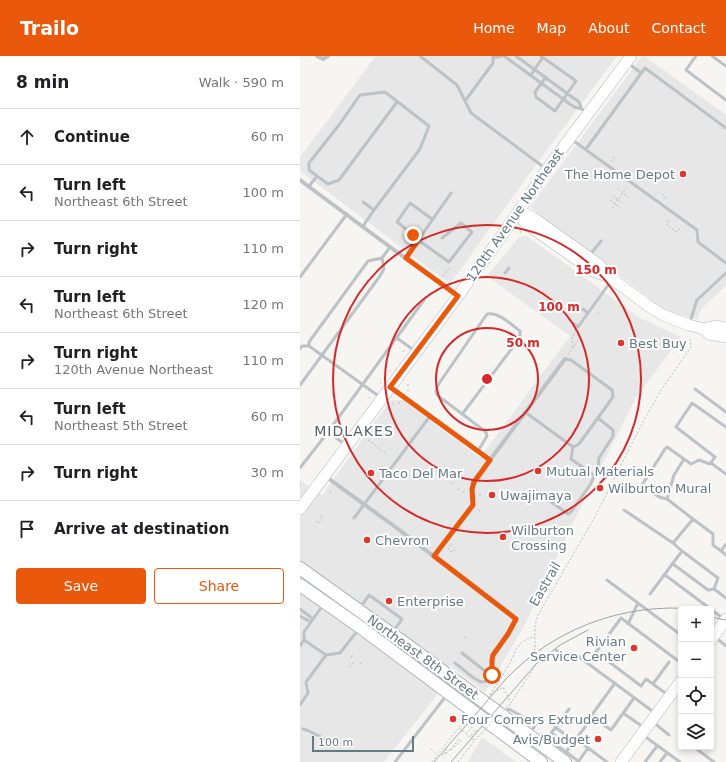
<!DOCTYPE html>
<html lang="en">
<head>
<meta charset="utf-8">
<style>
  body { margin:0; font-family:"DejaVu Sans",sans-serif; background:#f2f2f2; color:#202124 }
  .controls { position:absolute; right:12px; bottom:12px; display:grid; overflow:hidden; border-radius:4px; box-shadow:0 2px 6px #0003 }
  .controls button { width:36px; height:36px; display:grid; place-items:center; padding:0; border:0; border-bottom:1px solid #e0e0e0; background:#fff; color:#202124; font:20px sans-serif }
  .scale { position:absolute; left:12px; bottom:10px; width:102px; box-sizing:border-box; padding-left:4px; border:2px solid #657a83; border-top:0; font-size:11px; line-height:14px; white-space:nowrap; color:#657a83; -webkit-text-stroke:3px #fff; paint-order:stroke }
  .stop { position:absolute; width:12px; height:12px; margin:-9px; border:3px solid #ea580c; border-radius:50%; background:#fff }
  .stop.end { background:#ea580c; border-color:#fff; box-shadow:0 1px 4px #0008 }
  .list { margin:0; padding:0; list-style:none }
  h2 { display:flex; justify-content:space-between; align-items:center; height:52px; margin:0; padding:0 16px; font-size:17px }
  h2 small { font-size:13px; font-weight:400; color:#757577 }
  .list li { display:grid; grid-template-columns:26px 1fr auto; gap:12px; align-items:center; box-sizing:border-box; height:56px; padding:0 16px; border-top:1px solid #e0e0e0 }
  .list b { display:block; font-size:15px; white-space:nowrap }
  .list p { margin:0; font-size:13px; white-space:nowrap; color:#757577 }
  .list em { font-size:13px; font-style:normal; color:#757577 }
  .actions { display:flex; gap:8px; padding:12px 16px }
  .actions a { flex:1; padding:9px 0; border:1px solid #ea580c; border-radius:4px; text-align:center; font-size:14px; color:#ea580c }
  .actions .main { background:#ea580c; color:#fff }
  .icon { flex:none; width:22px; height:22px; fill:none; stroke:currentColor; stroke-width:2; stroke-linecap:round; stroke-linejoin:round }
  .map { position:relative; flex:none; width:426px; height:706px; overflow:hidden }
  header { display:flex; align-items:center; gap:24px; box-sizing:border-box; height:56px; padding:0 20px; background:#ea580c; color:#fff }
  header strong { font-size:19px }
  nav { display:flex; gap:22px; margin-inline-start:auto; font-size:14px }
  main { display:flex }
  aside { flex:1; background:#fff }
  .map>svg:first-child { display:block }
  .built { fill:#e6e7e6 }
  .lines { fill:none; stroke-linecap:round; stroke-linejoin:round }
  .secondary-casing { stroke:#afb6b9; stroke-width:12 }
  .primary-casing { stroke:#b0b6b9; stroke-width:14 }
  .path { stroke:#b7bbbd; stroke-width:1; stroke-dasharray:2 2; stroke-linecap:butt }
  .lane { stroke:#bcc2c5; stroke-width:3 }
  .street { stroke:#bcc2c5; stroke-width:4 }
  .secondary { stroke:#fff; stroke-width:11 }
  .primary { stroke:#fff; stroke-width:12 }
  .tram { stroke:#9ca5a9; stroke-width:1 }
  .path-bridge { stroke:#b7bbbd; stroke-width:1; stroke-dasharray:2 2; stroke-linecap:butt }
  .route { stroke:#ea580c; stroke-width:5 }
  .ring { fill:none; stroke:#d62828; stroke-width:2 }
  .poi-dot { fill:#de372a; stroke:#fff; stroke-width:1.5 }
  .labels { text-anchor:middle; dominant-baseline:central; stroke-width:4; stroke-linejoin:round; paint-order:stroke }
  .poi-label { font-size:13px; fill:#657a83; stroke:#fff; text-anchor:start }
  .street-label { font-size:13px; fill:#657a83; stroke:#fff }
  .neighbourhood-label { font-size:14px; letter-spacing:1px; fill:#536268; stroke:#fff }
  .centre { fill:#d62828; stroke:#fff; stroke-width:2 }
  .ring-label { font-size:12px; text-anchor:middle; font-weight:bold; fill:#d62828; stroke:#fff; stroke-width:4; stroke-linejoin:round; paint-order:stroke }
</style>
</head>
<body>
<header>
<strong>Trailo</strong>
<nav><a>Home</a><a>Map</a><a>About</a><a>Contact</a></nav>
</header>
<main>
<aside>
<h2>8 min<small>Walk · 590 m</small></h2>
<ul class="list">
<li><svg class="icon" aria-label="ahead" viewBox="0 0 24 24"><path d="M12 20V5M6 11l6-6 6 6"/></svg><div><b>Continue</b></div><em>60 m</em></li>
<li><svg class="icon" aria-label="left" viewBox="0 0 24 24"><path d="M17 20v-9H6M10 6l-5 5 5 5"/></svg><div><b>Turn left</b><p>Northeast 6th Street</p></div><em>100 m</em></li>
<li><svg class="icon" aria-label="right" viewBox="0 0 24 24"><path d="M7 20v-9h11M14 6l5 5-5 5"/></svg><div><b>Turn right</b></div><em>110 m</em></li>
<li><svg class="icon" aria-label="left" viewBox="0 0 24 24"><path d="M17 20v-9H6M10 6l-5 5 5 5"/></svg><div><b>Turn left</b><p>Northeast 6th Street</p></div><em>120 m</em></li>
<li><svg class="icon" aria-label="right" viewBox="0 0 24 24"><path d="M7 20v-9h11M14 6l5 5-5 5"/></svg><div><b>Turn right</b><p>120th Avenue Northeast</p></div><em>110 m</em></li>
<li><svg class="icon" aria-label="left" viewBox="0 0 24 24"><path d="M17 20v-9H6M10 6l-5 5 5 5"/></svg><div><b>Turn left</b><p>Northeast 5th Street</p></div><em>60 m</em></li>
<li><svg class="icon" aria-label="right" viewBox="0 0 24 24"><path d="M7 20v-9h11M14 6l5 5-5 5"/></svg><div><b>Turn right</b></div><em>30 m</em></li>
<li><svg class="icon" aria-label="arrive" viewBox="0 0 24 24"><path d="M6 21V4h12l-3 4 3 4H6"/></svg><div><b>Arrive at destination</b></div></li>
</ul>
<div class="actions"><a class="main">Save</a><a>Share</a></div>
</aside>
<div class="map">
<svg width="426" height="706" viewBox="0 0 426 706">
  <rect width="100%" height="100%" fill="#f6f5f2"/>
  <!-- built -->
  <path class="built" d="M76,0H317L230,117L150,228L0,115V101Z
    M342,0H344L426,59V230L402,252L397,263L366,255L230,151Z
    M227,180L340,262L381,281L335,343L271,471L223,572L185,636L149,609L136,640L84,706H0V424L22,439L91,344H103L180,402L270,280L187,220L219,181Z
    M182,681L216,706H168Z"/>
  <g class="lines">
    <!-- secondary casing -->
    <g class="secondary-casing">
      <path id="secondary" d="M218,156L226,158L232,161L298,208L312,223L350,251L363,259L389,269L404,273L415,270L426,272
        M218,156L222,163L228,169L293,215L307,220
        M404,273L409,278L426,281
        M0,453L158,240L210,168L247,113L331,0
        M411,584L426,563
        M321,706L381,625"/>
    </g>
    <!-- primary casing -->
    <g class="primary-casing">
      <path id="primary" d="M0,512L110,591L265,706
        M0,529L60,571L241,706"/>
    </g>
    <!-- path -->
    <path class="path" d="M311,106L315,100
      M318,133L328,141
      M362,138L365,141L363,143
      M313,140L323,147
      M310,144L320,152
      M312,152L327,131
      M369,164L367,169L376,176L380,172
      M220,175L221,177
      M143,220L150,211
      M298,256L299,257
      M273,291L272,281L276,275
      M103,296L104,294
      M268,299L278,284
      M90,314V315
      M80,327H81
      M107,329H109
      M107,335L109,334
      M69,342L70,341
      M93,347L95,350
      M99,348V346
      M42,379L43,377
      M68,384L85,397
      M152,428L154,425
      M0,429L1,428
      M158,434L161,430
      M30,437L31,435
      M162,437L165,433
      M179,439L183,438
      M178,453L180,455
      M16,465L19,467L23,461L18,458
      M15,471L16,470
      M151,489L148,493L151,496L157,493
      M164,581L167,583
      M51,602L53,598
      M60,608L62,605
      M49,611L54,606
      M190,639L203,631L211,647L235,610V570L237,561L296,459L330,391L350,353L362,333L391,291L390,283
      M190,639C195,630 202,621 207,612C218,595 212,588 235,580
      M159,672L166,677
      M174,684L171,682L177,675L175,674L170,681L166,678L175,668
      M131,693L137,698
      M150,694L160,682
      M146,696L142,700L147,693
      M146,698L149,694L150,695L162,684
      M132,706L166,662
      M158,706L175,684"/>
    <!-- lane -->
    <path class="lane" d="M120,0L157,29L171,57L245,112
      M204,0L274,51L282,53
      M216,0L279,46L282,53L286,57
      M241,0L276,25L255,55L236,41L235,36L246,21
      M396,0L386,14L426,44
      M412,0L426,10
      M193,2L201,0
      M328,7L341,17
      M231,19L243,1
      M165,45L193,7V0
      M271,83L397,174L398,186L426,207
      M286,93L345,12L426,72
      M17,120L9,114V107L39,69L60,39L85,36L129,70L120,93L74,154
      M9,130L17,120L28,128L39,124L97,46
      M63,170L74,154L63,146
      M119,183L97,166L110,147L132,163
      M118,184L149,206L172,176L161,167L142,182
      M289,200L301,185
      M106,202L151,137
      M205,217L209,212
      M0,221L47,158
      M283,253L288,257
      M390,266L397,244L426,217
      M273,267L278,271L311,225
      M97,282L115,295
      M0,293L2,290H9
      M0,329L80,220L84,213L82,202
      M395,333L426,356
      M80,341L9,290V286L68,205L82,202L90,191
      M225,356L273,391L279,388L313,341L312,334L271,304L265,303
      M163,357L216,287L220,279V275C210,268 200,256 187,258L138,329L136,335L137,339L186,376L187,380L178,395
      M28,376L46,389
      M273,391L271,403L295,420
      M384,403L391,408L399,404L410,408L415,401L376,371L392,347L426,371
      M411,407L426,418
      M0,412L28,376L124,244
      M233,433L268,458L271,456L290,429L298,413L299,402L313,380V374L298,362
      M367,443L374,419L384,403L367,391L365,393L342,429L359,441L367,443L393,463
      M324,454L373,487L393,463L413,478V489L421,495
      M54,462L130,360
      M426,488L421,495L426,499
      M382,495L418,522L414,533
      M134,500L173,449L172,430L173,426L190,404
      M373,508L408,534L414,533L426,542
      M365,519L424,563
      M307,524L381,579
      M350,538L382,495L373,487
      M60,552L69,539L102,563L93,576
      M0,553L13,563
      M0,560L11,566L4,576V584L0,590
      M11,566L23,549
      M328,568L338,547
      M415,581L426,590
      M4,584L26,599
      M256,594L270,604L275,598L355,657
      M162,597L185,615
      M155,607C161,611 175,625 182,626C187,626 190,622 192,619V604L193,599L208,577L216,563
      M315,627L291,660L311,674L334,642
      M353,628L369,606
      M368,639L346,623L341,630L296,596L321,562L381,607
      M0,649L8,637L6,626L26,599L40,597L58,574
      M204,656L209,653L236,668L231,676
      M323,657L343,671
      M353,666L369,679
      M255,671L263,677
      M3,673L9,675L35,688
      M251,677L259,682
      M343,679L380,706
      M247,682L278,705
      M276,683L307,706
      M244,687L269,653
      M394,691L414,706
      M266,696L288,667L282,663
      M95,706L146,640
      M278,706L288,692
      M345,706L357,690
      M360,706L367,697"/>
    <!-- street -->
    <path class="street" d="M17,0L23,3L28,0
      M0,124L90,191L158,240
      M92,332L190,404L265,303
      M25,420L94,470L216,563"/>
    <!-- secondary -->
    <use href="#secondary" class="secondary"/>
    <!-- primary -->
    <use href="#primary" class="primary"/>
    <!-- tram -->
    <path class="tram" d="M411,561L426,564
      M134,706C150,688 166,669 182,651C193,638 203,625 215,614C263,569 329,547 394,553
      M151,706L237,607L260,589L288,574"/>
    <!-- path-bridge -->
    <path class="path-bridge" d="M175,684L211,647"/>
  </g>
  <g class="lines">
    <!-- route -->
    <path class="route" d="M113,179L119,183L106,202L158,240L90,331L190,404L174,426L172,433L173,449L134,500L216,563L208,578L193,599L192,604V619"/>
  </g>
  <!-- distance rings -->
  <g class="ring">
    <circle cx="187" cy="323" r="51"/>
    <circle cx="187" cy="323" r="102"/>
    <circle cx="187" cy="323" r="154"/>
  </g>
  <!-- markers -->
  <g class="poi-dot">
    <circle cx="383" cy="118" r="4"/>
    <circle cx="321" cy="287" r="4"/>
    <circle cx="238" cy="415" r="4"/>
    <circle cx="71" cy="417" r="4"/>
    <circle cx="300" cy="432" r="4"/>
    <circle cx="192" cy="439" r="4"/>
    <circle cx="203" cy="481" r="4"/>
    <circle cx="67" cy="484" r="4"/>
    <circle cx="89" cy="545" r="4"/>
    <circle cx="334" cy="592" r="4"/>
    <circle cx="153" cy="663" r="4"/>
    <circle cx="298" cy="683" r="4"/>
  </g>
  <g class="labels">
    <!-- poi labels -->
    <g class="poi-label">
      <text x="375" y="118" text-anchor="end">The Home Depot</text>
      <text x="329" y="287">Best Buy</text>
      <text x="246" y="415">Mutual Materials</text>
      <text x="79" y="417">Taco Del Mar</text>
      <text x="308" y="432">Wilburton Mural</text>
      <text x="200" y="439">Uwajimaya</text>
      <text x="211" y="474">Wilburton<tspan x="211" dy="15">Crossing</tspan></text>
      <text x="75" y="484">Chevron</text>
      <text x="97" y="545">Enterprise</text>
      <text x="326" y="585" text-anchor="end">Rivian<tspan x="326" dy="15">Service Center</tspan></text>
      <text x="161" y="663">Four Corners Extruded</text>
      <text x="290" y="683" text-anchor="end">Avis/Budget</text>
    </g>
    <!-- street labels -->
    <g class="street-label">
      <text transform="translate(215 159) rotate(-55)">120th Avenue Northeast</text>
      <text transform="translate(245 528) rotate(-60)">Eastrail</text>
      <text transform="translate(123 601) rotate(36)">Northeast 8th Street</text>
    </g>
    <!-- neighbourhood labels -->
    <g class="neighbourhood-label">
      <text x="54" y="375">MIDLAKES</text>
    </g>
  </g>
  <circle cx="187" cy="323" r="6" class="centre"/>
  <g class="ring-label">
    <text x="296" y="218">150 m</text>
    <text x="259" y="255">100 m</text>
    <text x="223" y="291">50 m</text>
  </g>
</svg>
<div class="controls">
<button>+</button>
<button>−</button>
<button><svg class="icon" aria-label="locate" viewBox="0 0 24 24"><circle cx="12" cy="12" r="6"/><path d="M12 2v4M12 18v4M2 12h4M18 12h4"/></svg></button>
<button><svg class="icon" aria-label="layers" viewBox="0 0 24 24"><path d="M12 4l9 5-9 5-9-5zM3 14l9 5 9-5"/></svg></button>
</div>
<div class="scale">100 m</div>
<div class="stop" style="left:192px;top:619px"></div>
<div class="stop end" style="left:113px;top:179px"></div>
</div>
</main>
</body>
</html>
